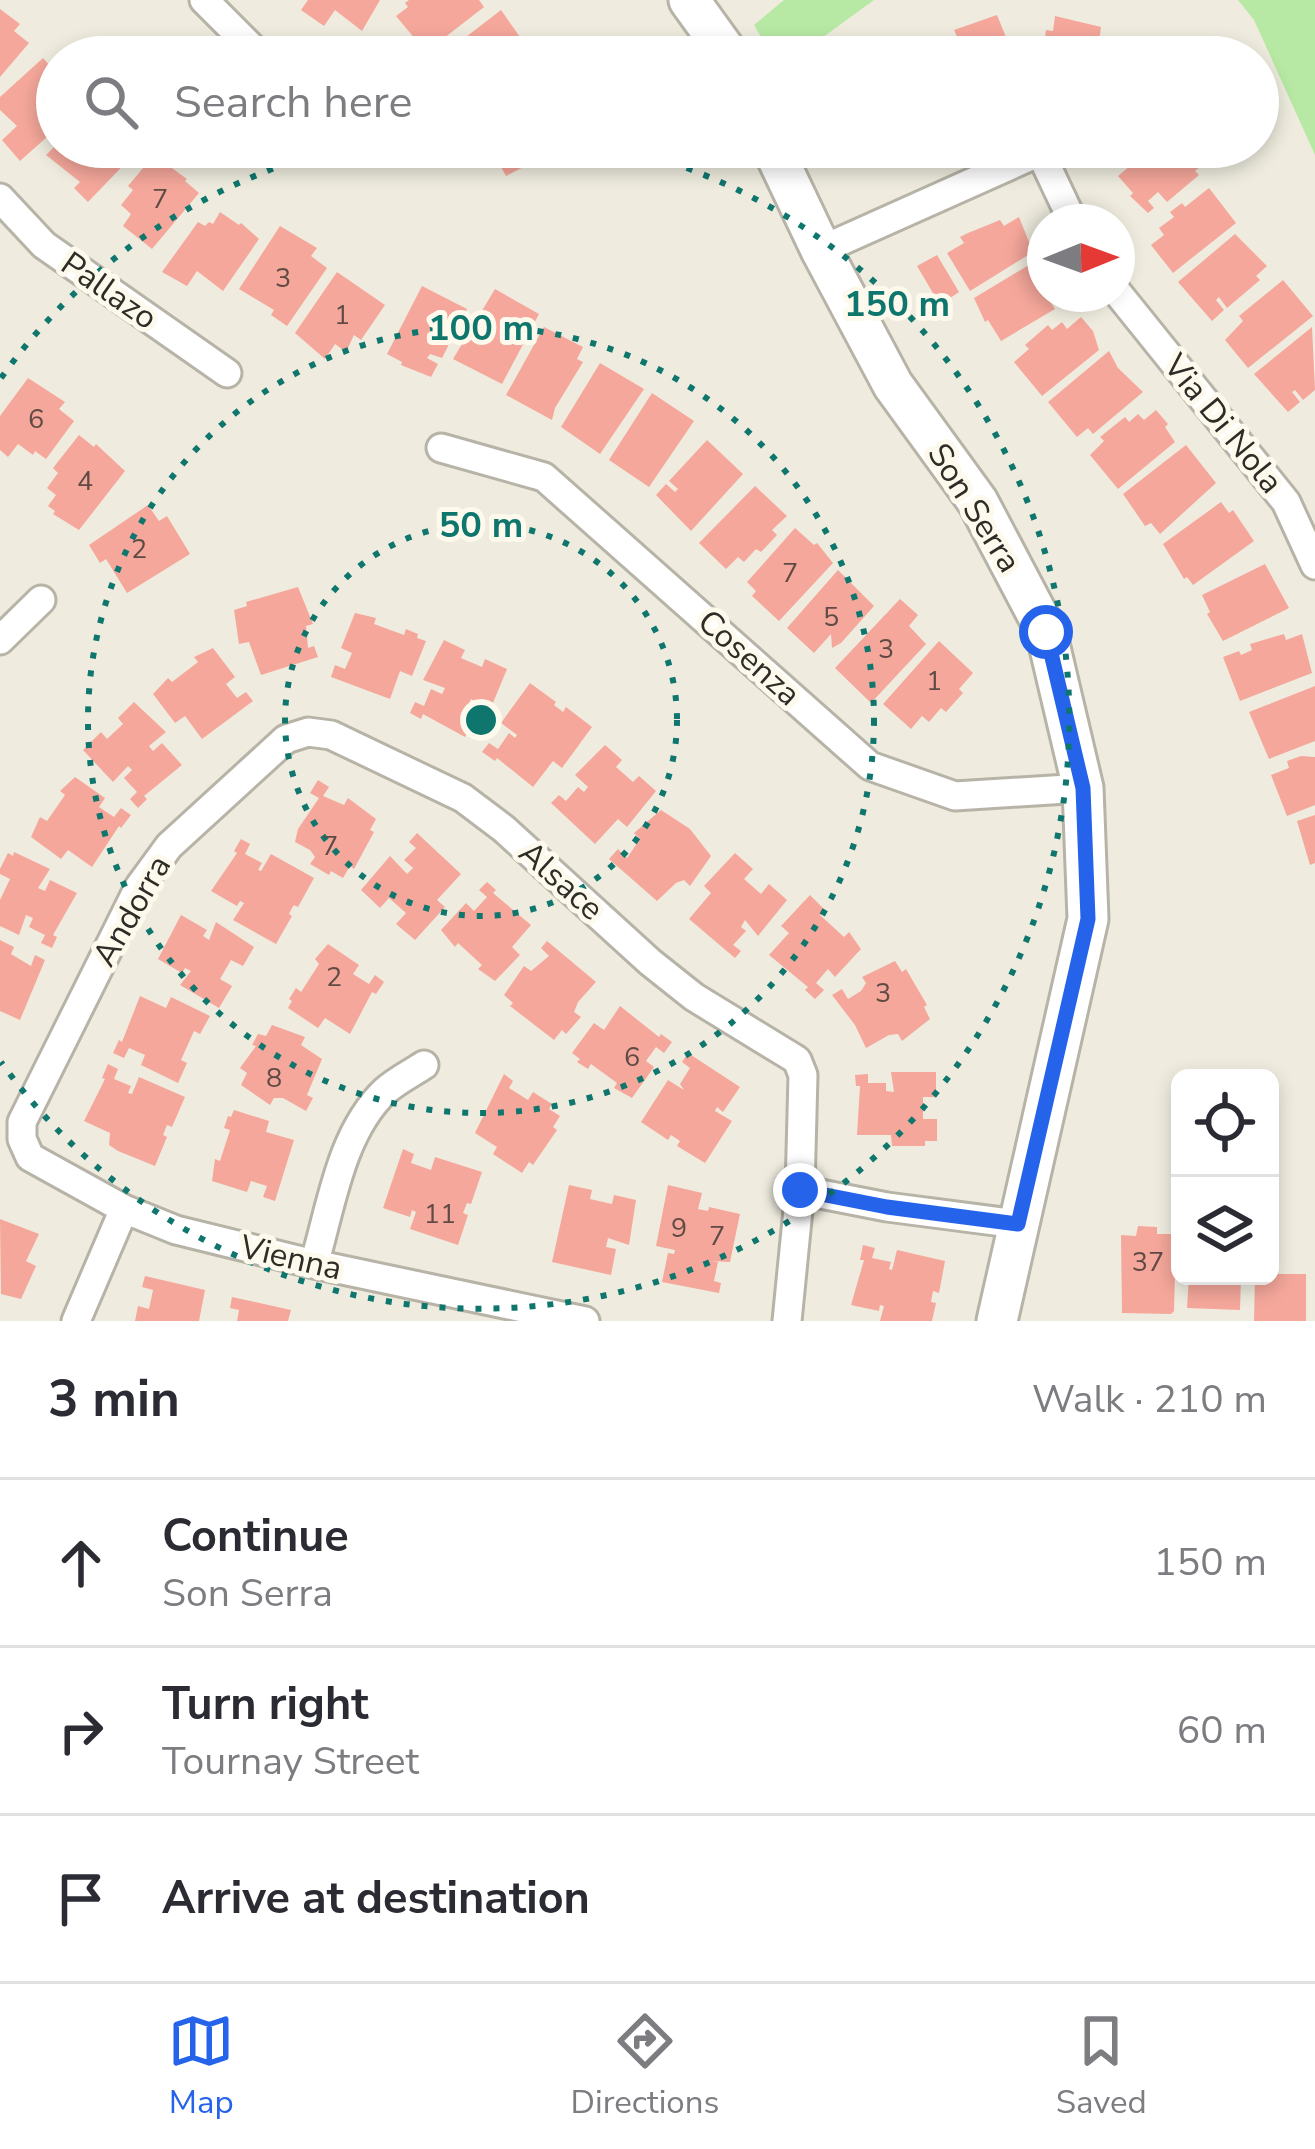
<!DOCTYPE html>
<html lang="en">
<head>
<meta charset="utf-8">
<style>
  body { margin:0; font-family:"Nunito Sans",sans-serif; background:#f2f2f3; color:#2b2b33 }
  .controls { position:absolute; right:36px; bottom:36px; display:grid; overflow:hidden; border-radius:18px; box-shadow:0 6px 18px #0003 }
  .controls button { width:108px; height:108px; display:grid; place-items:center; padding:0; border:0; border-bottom:3px solid #e1e1e2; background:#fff; color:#2b2b33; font:60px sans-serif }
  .compass { position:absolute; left:1027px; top:204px; width:108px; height:108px; border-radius:50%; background:#fff; box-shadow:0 6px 18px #0003; rotate:89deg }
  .stop { position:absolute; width:36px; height:36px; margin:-27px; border:9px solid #2563eb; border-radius:50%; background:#fff }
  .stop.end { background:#2563eb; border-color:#fff; box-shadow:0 3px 12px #0008 }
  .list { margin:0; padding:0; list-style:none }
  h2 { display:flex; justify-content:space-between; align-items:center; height:156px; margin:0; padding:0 48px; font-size:51px }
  h2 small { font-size:39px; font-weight:400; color:#7c7c81 }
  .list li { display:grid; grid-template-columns:78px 1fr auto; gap:36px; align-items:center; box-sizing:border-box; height:168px; padding:0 48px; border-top:3px solid #e1e1e2 }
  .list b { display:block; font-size:45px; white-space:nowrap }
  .list p { margin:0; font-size:39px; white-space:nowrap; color:#7c7c81 }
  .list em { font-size:39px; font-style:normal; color:#7c7c81 }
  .icon { flex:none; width:66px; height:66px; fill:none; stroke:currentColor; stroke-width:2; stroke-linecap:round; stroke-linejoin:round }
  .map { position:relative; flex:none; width:1315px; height:1321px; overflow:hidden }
  .search { position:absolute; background:#fff; box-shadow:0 6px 18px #0003; left:36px; right:36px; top:36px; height:132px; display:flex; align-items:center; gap:30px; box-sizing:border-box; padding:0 42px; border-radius:66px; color:#7c7c81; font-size:45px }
  .sheet { height:660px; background:#fff }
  nav { display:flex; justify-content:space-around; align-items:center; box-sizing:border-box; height:168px; border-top:3px solid #e1e1e2; background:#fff; font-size:33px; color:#7c7c81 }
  nav a { display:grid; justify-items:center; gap:6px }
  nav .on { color:#2563eb }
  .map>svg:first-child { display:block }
  .green { fill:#b7e9a4 }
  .building { fill:#f5a79b }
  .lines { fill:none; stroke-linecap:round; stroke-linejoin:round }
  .street-casing { stroke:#b7b3a7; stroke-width:33 }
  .secondary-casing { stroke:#b7b3a7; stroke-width:45 }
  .street { stroke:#fff; stroke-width:27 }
  .secondary { stroke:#fff; stroke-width:39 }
  .route { stroke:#2563eb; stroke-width:15 }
  .ring { fill:none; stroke:#0f766e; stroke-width:6; stroke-dasharray:6 12 }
  .labels { text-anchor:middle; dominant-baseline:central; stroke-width:10; stroke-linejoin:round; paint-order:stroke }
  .number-label { font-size:27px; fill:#5f4b44 }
  .street-label { font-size:33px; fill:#2d2c27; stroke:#fdf9ec }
  .centre { fill:#0f766e; stroke:#fdf9ec; stroke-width:6 }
  .ring-label { font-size:36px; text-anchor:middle; font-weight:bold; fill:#0f766e; stroke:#fdf9ec; stroke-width:10; stroke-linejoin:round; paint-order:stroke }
</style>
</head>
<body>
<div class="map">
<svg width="1315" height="1321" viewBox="0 0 1315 1321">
  <rect width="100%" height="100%" fill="#efecdf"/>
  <!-- green -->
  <path class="green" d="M784,0H874L796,57H773L754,25Z
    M1238,0H1315V155L1254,20Z"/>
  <!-- building -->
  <path class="building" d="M308,0H380L362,31L335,10L324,26L301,10Z
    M409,0H479L484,7L426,52L396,16L408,7L405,3Z
    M0,9L20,24L14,31L29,43L0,77Z
    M501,10L534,57H440Z
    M997,15L1014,57H960L955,45L960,43L954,30Z
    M1055,16L1101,27L1097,57H1042L1046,30L1053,31Z
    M922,38L932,57H898L907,53L904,46Z
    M43,58L57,74V128L20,161L2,140L17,126L0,110V97Z
    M54,147H135L138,150L88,202L74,188L80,182L46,155Z
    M500,147H555L556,150L506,176L492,151Z
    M852,147H882L883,152L859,162Z
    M1153,147H1195L1207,161L1195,171L1199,175L1167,202L1158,192L1148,201L1154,208L1148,213L1130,196L1133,193L1118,176Z
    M154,155L187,179L185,181L199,193L152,249L123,226L131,214L121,205L133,190L128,186Z
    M1209,188L1236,223L1173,273L1151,245L1164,235L1159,228L1174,217L1170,212L1182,203L1185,207Z
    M220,212L239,225L241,223L259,239L223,291L197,271L187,286L162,272L198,222L205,226L209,222L213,224Z
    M1019,217L1033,252L970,291L947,253L964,243L960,237L968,233L1000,220L1004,226Z
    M280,226L317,248L311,256L327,268L287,326L271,315L274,310L239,289Z
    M1235,234L1267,266L1256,276L1260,280L1227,308L1219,297L1216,300L1224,310L1212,321L1178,282Z
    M937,255L959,292L940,305L917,266Z
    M1039,259L1045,269V294H1054L1048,298L1055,309L1001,341L988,320L985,322L974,298Z
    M337,272L385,305L361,340L354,335L346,352L335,344L325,359L295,333Z
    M1283,280L1313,316L1248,368L1225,340L1243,321L1239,316Z
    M422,286L467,309L442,358L430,354L427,358L438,364L431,377L401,365L402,362L387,354Z
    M495,289L539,314L502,384L453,359Z
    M1081,317L1093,331L1099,350L1042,396L1014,362L1029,349L1025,345L1048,325L1052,330L1062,322L1067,329Z
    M544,327L583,347L577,359L583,362L555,408L552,420L506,395Z
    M1312,327L1315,390L1303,400L1295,390L1292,392L1300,402L1288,412L1254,374Z
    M1109,351L1118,368L1143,392L1093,434L1088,428L1077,437L1048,402Z
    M600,363L644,389L600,454L561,427Z
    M28,378L65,402L59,409L74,421L46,459L35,451L33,455L18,444L8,457L0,450V416Z
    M652,393L694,421L649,487L609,460Z
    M1156,410L1168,424L1165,427L1175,442L1118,489L1090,455L1104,441L1100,437L1125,417L1129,422L1138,414L1144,420Z
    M79,435L94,447L96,444L125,471L79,530L53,514L55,511L48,506L56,495L47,488L58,473L53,468Z
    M707,440L743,474L691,531L656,495L666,484L675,492L678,489L669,481Z
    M1186,445L1216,483L1160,534L1151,523L1145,526L1123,494Z
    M755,486L787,516L772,530L777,535L761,552L756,549L744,562L738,557L726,569L699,543Z
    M1221,502L1229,513L1233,510L1254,541L1193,585L1187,577L1184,579L1163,544Z
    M148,505L159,521L167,516L190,554L127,593L106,559L100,563L89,545Z
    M795,528L814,545L817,543L833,563L779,621L752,596L756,591L747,582Z
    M1265,564L1289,608L1223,641L1207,614L1210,612L1202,595Z
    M838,570L874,606L841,643L832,648L831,634L814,653L787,628Z
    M298,587L313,624L306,626L308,648L314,646L318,657L261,675L249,642L239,644L234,610L247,606L246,602Z
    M900,599L918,615L909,626L926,644L871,703L835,668Z
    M355,613L376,618L374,624L404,635L406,629L418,634L417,638L426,641L412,676L400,671L390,699L331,677L335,665L345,669L352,653L341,648Z
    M1284,634L1286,640L1302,634L1312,673L1240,701L1223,657L1239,651L1241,655L1252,650L1250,644Z
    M444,640L465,650L461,658L482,667L485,659L507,669L490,710L471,699L468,706L478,711L465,737L423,714L421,719L410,713L415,702L424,706L431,689L442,694L445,688L423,680Z
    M939,641L973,673L959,689L963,693L946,712L941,708L929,722L922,716L911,729L883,704Z
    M213,648L235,677L226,684L237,698L246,692L253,701L202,739L185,716L175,723L153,694L168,678L172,682L198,662L194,657Z
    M530,683L556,702L554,705L563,712L566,707L592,727L562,768L553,761L533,787L497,758L495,761L482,752L489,743L498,749L509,733L515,738L517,735L501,723Z
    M1315,686V741L1269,759L1249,712Z
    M134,702L166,732L149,746L153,751L162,743L182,765L144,796L147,799L138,808L130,799L137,792L124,778L132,770L128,766L113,782L83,750L101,732L107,739L123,724L118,718Z
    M605,745L622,760L616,767L633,782L639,776L656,791L627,827L618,819L595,844L551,803L559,795L566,801L578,787L584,792L588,787L575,775Z
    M1301,756L1315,757V805L1287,816L1271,775L1289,768L1287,761Z
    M75,777L105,798L99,807L114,817L121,808L131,815L121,828L119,826L92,867L68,850L61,859L31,837L40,817L47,821L65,795L60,791Z
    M318,780L329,787L323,796L344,805L348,798L376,819L370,830L374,832L354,869L350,866L343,878L331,871L329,875L310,864L315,857L310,850L295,842L298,829L319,798L310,793Z
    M661,810L690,829L711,856L690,886L684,880L676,883L657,901L609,859L618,849L627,858L640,839L634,833Z
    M1315,815V863L1310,865L1297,821Z
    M417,833L461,874L437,900L445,907L415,940L396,924L406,913L389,898L380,908L361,890L390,856L407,874L413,868L404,860L416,848L409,842Z
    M241,839L250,844L245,854L262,863L258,870L261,871L271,854L314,878L298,907L294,905L292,908L289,914L292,916L276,944L233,920L244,903L240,901L237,906L211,891L237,853L234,851Z
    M14,852L50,869L38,888L45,891L50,880L77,893L53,935L57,937L52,948L41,943L45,935L29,927L33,918L26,915L19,935L0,926V900L10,879L0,874V869L8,853L13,856Z
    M735,853L753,869L744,879L761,894L769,884L787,900L758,936L745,920L741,927L746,931L733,945L741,951L735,958L689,919L711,893L704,886Z
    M487,882L496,890L493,893L531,925L512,947L520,955L495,981L478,969L482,965L458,943L455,947L441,930L466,903L474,911L487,897L479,890Z
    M810,895L825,910L820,915L844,937L849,932L861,949L835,977L828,969L816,983L824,990L815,999L805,990L808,987L769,955L789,933L781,926Z
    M181,915L207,930L203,936L209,940L216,922L254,947L243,966L231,960L220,979L232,986L219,1008L180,985L191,971L185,968L182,973L158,959Z
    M0,940L14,947L11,954L31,966L35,955L45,960L20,1020L0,1011Z
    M547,941L596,982L578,1002L574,1012L581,1017L566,1034L562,1030L554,1040L510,1006L513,1003L504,995L524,966L531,971L549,956L541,948Z
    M328,944L359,965L353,974L369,984L375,975L384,982L376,994L372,992L350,1034L325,1018L318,1028L288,1008L292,1001L289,999L296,988L301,992L319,964L315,959Z
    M895,961L902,972L906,969L927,1005L924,1007L930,1019L902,1041L898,1034L889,1035L866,1048L855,1025L832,995L842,989L848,999L861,991L866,983L862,977Z
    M140,996L166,1008L171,997L210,1016L200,1034L194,1031L181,1060L187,1063L178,1083L141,1065L145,1055L129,1048L124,1058L113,1053L119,1040L122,1042Z
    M620,1006L659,1037L661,1034L672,1042L664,1053L656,1047L646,1061L654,1067L632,1098L614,1088L617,1083L591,1064L588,1069L577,1062L580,1059L572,1053L594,1023L604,1030Z
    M272,1025L305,1037L301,1045L322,1059L307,1095L313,1098L306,1111L283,1098H274L270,1105L241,1085L247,1073L240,1068L256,1046L252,1045L258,1034L266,1036Z
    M688,1053L740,1087L723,1112L717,1107L715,1111L732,1121L705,1163L677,1146L680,1141L671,1135L668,1140L641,1122L668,1080L684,1090L680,1084L690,1068L682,1062Z
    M108,1064L118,1069L114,1079L131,1086L128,1093L132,1094L139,1077L185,1097L172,1127L167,1125L163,1135L167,1137L155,1166L118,1151L109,1145L110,1133L84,1121L105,1079L102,1078Z
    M891,1072H936V1097H923V1119H937V1141H925V1146H892L891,1135H857L860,1086H856L855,1075L868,1074V1083H886V1091L894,1092Z
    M504,1074L513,1081L509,1088L528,1100L533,1092L552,1104L549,1109L560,1116L553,1127L557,1130L533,1165L529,1162L522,1173L493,1154L497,1147L475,1133Z
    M234,1110L269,1121L266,1132L294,1140L275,1201L263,1197L267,1186L251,1181L247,1192L212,1181L215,1159L220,1161L230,1130L224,1128L228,1116L231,1117Z
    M403,1149L414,1154L411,1163L431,1170L435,1157L482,1172L471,1204L467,1203L463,1213L468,1215L458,1245L410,1229L416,1212L412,1210L410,1217L383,1208Z
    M569,1185L592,1190L590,1199L612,1204L614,1195L636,1200L629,1245L608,1238L606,1247L616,1249L611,1275L552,1262Z
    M668,1185L702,1193L698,1209L708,1211L709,1207L740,1214L730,1262L710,1261L718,1262L714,1281L721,1283L719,1293L662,1282L668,1253L674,1254L675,1250L656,1246Z
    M0,1219L39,1234L26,1261L36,1266L21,1299L1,1294Z
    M1138,1226L1157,1227V1234H1176L1174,1311L1171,1314L1122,1313L1121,1235L1136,1236Z
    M863,1245L875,1248L872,1258L891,1262L889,1269L892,1270L897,1250L945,1261L939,1293L933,1291L931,1302L936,1303L932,1321H880L884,1306L880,1305L879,1311L851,1305L864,1260H860Z
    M1270,1274H1306V1321H1254L1255,1277H1270Z
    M145,1276L205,1290L199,1321H135L138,1306L149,1309L153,1290L142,1287Z
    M1189,1276H1241L1240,1310L1187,1308Z
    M232,1297L291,1310L288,1321H237L239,1310L230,1308Z"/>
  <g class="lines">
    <!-- street casing -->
    <g class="street-casing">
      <path id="street" d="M204,0L261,57
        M0,198L44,245L227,373
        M821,250L1040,152L1073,222
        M1117,292L1286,502L1315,565
        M441,448L544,477L870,766L955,796L1083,788
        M0,640L41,600
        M800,1190L887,1207L1018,1224
        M314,1264C331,1208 340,1134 385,1091C396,1081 412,1073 424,1065
        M76,1321L124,1209
        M585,1321L314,1264L176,1230L124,1209L30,1157L22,1139V1122L139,887L169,846L286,739L308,732L331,735L463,798L504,829L650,962L694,997L797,1060L803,1075L800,1190L787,1321"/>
    </g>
    <!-- secondary casing -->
    <g class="secondary-casing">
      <path id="secondary" d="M689,0L730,57
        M772,147L821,250L893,385L978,502L1046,631L1083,788L1088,919L997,1321"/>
    </g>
    <!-- street -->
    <use href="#street" class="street"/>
    <!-- secondary -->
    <use href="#secondary" class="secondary"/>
  </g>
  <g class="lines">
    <!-- route -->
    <path class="route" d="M800,1190L887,1207L1018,1224L1088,919L1083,788L1046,632"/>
  </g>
  <!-- distance rings -->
  <g class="ring">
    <circle cx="481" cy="720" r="196"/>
    <circle cx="481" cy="720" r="393"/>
    <path d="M1 378A589 589 0 0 1 344 147M618 147A589 589 0 1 1 1 1062"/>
  </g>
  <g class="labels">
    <!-- number labels -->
    <g class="number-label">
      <text x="160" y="199">7</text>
      <text x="283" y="278">3</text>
      <text x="342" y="315">1</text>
      <text x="36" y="419">6</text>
      <text x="85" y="481">4</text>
      <text x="139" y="549">2</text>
      <text x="790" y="573">7</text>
      <text x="831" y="617">5</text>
      <text x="886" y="649">3</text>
      <text x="934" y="681">1</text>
      <text x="330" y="846">7</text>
      <text x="334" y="977">2</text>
      <text x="883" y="993">3</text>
      <text x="632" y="1057">6</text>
      <text x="274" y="1078">8</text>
      <text x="440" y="1214">11</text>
      <text x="679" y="1228">9</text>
      <text x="717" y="1236">7</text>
      <text x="1148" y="1262">37</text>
    </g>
    <!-- street labels -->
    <g class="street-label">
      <text transform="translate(109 291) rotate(35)">Pallazo</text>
      <text transform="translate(1223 424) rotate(51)">Via Di Nola</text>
      <text transform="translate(974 508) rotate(58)">Son Serra</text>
      <text transform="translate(749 658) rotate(42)">Cosenza</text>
      <text transform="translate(561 881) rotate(42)">Alsace</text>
      <text transform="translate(132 911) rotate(-60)">Andorra</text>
      <text transform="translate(291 1258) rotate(13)">Vienna</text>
    </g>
  </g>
  <circle cx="481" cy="720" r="18" class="centre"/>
  <g class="ring-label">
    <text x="897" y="316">150 m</text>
    <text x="481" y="340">100 m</text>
    <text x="481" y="537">50 m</text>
  </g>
</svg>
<div class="controls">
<button><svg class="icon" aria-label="locate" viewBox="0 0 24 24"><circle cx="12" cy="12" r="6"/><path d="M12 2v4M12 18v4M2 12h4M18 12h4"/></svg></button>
<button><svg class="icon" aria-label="layers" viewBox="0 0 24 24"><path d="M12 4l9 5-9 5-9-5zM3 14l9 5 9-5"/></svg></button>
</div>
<svg class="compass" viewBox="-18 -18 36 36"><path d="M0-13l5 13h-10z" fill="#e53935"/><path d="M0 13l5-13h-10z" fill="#7c7c81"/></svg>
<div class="stop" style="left:1046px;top:632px"></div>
<div class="stop end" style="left:800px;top:1190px"></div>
<div class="search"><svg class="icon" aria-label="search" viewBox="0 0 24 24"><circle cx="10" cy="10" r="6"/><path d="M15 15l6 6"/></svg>Search here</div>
</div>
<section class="sheet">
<h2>3 min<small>Walk · 210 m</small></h2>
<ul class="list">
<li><svg class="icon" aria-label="ahead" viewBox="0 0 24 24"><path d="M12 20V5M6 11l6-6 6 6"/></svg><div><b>Continue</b><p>Son Serra</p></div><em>150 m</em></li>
<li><svg class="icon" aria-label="right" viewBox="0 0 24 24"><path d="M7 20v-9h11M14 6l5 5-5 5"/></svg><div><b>Turn right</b><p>Tournay Street</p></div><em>60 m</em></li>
<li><svg class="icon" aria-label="arrive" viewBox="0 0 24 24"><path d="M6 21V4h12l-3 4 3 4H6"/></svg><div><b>Arrive at destination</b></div></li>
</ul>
</section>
<nav>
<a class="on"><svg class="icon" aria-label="map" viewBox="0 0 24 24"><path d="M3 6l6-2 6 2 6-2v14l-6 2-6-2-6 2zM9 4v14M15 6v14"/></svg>Map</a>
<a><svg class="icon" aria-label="directions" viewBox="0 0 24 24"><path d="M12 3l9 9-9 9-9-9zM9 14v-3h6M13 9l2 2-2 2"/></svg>Directions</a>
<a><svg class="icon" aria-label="saved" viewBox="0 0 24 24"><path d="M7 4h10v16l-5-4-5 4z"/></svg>Saved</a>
</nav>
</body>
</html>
